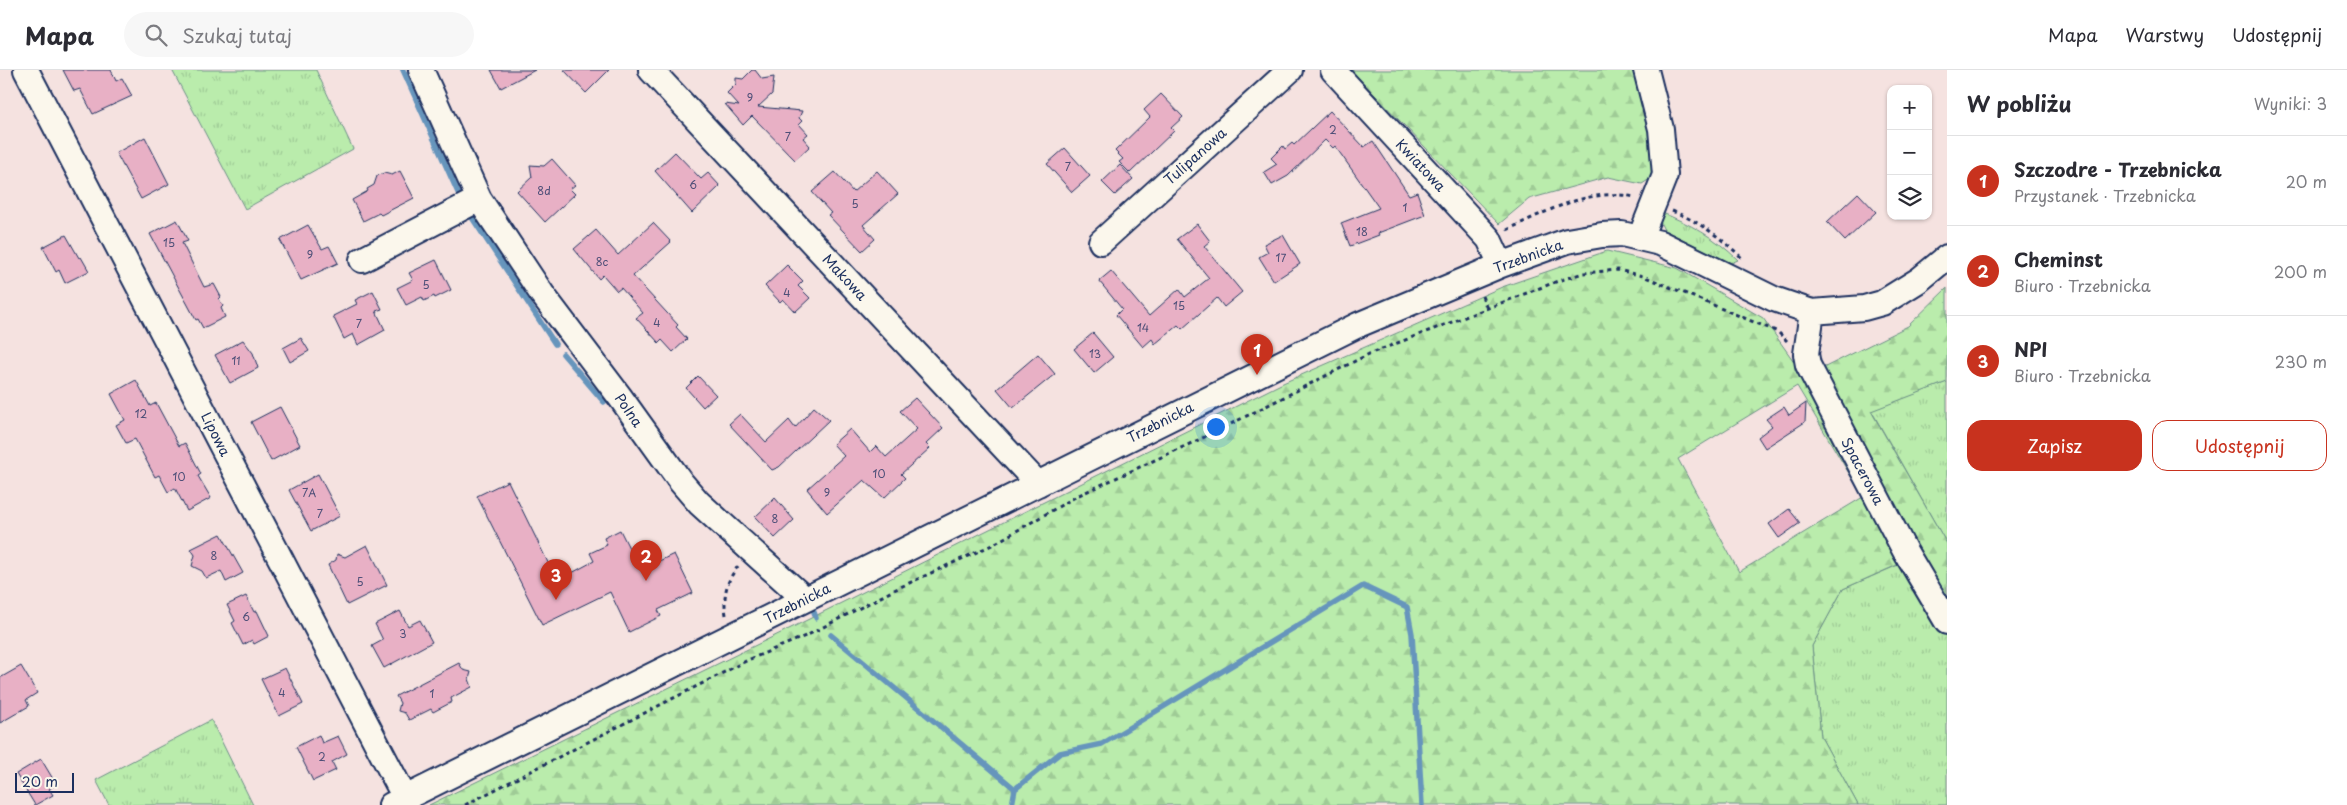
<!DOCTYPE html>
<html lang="pl">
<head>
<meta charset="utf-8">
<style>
  body { margin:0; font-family:"Playpen Sans",sans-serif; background:#f7f7f7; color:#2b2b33 }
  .controls { position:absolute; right:15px; top:15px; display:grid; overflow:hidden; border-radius:10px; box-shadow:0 1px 4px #0004 }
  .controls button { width:45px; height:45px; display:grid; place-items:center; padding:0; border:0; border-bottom:1px solid #e1e1e2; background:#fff; color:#2b2b33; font:25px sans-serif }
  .scale { position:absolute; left:15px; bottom:12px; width:59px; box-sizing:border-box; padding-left:5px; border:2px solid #1b2f5e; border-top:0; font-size:14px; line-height:18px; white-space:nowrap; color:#1b2f5e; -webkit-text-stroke:4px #fbf7ec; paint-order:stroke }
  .you { position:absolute; left:1215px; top:356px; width:18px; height:18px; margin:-12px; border:4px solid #fff; border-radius:50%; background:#1a73e8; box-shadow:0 0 0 8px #1a73e833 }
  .badge { display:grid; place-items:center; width:32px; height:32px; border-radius:50%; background:#c8321e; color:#fff; font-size:16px; font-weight:700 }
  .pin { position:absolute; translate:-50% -41px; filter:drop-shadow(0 1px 2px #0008) }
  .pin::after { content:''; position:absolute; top:26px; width:18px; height:15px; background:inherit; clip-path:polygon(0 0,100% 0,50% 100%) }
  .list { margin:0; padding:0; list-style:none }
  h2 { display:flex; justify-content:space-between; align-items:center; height:65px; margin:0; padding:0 20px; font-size:21px }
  h2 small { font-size:16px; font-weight:400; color:#7c7c81 }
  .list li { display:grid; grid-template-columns:32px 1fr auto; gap:15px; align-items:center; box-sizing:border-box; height:90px; padding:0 20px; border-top:1px solid #e1e1e2 }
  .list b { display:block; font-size:19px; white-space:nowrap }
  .list p { margin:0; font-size:16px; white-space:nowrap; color:#7c7c81 }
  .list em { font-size:16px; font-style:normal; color:#7c7c81 }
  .actions { display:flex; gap:10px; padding:15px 20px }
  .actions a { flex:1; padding:11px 0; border:1px solid #c8321e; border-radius:15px; text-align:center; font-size:18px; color:#c8321e }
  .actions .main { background:#c8321e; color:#fff }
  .icon { flex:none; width:28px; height:28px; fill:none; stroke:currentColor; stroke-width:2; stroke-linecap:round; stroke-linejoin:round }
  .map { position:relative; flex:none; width:1947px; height:735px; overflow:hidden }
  header { display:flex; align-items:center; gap:30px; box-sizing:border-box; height:70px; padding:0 25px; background:#fff; border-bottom:1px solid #e1e1e2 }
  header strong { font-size:24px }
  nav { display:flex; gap:28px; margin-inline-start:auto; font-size:18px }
  .search { width:350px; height:45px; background:#f7f7f7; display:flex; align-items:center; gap:12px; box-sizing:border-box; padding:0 18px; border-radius:28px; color:#7c7c81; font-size:19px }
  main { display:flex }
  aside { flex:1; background:#fff }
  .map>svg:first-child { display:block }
  .grass { fill:url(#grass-tufts); stroke:#6a8e85 }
  .forest { fill:url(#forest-firs); stroke:#6a8e85; fill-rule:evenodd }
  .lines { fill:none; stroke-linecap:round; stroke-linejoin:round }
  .stream { stroke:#6695bc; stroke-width:5.5 }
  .building { fill:#e8b0c5; stroke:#1b2f5e }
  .minor-casing { stroke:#1b2f5e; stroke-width:28 }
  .path { stroke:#1b2f5e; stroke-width:3; stroke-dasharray:4 4; stroke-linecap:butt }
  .minor { stroke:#fbf7ec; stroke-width:24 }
  .labels { text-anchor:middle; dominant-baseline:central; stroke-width:5; stroke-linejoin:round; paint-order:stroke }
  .number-label { font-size:11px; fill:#4e4f78 }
  .street-label { font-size:14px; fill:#1b2f5e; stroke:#fbf7ec }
</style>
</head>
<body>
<header>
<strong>Mapa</strong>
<div class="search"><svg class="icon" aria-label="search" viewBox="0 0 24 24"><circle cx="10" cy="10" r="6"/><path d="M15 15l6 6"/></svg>Szukaj tutaj</div>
<nav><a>Mapa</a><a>Warstwy</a><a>Udostępnij</a></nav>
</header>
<main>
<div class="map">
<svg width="1947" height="735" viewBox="0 0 1947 735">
  <defs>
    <pattern id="grass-tufts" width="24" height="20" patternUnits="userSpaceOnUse" patternTransform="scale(1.25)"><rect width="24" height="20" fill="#baecac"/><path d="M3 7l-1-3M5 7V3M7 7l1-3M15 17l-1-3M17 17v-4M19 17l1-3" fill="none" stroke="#9fcb96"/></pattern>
    <pattern id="forest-firs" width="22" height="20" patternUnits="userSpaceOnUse" patternTransform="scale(1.25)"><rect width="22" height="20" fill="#baecac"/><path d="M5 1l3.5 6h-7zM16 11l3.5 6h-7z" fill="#9fcb96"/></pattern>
  </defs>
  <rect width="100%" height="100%" fill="#f5e2e0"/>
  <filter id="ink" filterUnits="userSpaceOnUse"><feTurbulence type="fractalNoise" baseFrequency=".02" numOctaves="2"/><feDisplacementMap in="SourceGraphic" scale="10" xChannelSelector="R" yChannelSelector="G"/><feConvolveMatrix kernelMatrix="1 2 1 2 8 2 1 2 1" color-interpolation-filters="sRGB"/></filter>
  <g filter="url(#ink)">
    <!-- grass -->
    <path class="grass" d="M172,0H316L353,79L245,139Z
      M1660,142C1690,154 1715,167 1738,190L1731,193L1664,160L1660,152Z
      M1947,312V474L1871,340Z
      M1905,492L1947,565V735H1858L1821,667L1812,576L1843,519Z
      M211,650L253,735H109L96,710Z"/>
    <!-- forest -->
    <path class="forest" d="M1351,0H1643L1654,78L1653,107L1642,114L1608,107L1529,129L1499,154Z
      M1607,181L1677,198L1763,248L1805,307L1908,256L1947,218V312L1871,341L1947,474V565L1904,492L1843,519L1812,576L1821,667L1858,735H429L793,557L1283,313L1502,217ZM1797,316L1863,427L1739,502L1678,389Z"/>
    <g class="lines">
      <!-- stream -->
      <path class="stream" d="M403,0L459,125
        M471,146L555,274
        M563,284L604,332
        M814,542L816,548
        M831,565L1015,719
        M1012,735L1015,719L1060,683L1102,674L1363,516L1407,537L1412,564L1422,735"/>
    </g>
    <!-- building -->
    <path class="building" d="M63,0H111L116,11L122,8L132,26L93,44L80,19L74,21Z
      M491,0H535L501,18Z
      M564,0H609L586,23Z
      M752,0H755L762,9L774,7L772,24L758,37L802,41L799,48L802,51L799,54L808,64L803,68L810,76L795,90L752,46L743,55L725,34L739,36L727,23L736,14V8L743,9Z
      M1161,24L1183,47L1171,58L1174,61L1130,103L1119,92L1123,89L1115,81L1150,47L1144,40Z
      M1330,41L1364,77L1373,71L1409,125L1417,122L1425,145L1378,163L1379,165L1350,176L1341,153L1379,138L1335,76L1333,78L1325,70L1288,106L1272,115L1264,102L1277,94L1271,88L1283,76L1285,79L1292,73L1294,75Z
      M145,67L169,114L141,129L116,83Z
      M1065,78L1090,106L1072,122L1047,94Z
      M675,82L701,109L708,103L720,116L692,143L655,101Z
      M552,89L575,115L570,119L575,124L545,152L517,121L532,107L530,95L544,96Z
      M1120,95L1133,109L1115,125L1102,112Z
      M400,101L414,128L381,145L379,143L363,151L352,130L368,121L367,119L374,115L377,106L384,103L392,105Z
      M877,101L898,124L863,155L875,169L862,181L828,145L831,143L812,122L835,102L853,122Z
      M1858,123L1876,142L1845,171L1827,152Z
      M177,150L188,171L182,173L204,217L214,214L221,227L219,229L223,236L221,238L225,247L203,258L198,249L196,250L150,164Z
      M653,153L671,172L633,206L678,255L676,257L687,269L673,282L662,270L659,273L636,248L643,243L621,218L617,221L603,205L599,209L574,179L596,160L618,185Z
      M1197,154L1210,171L1204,176L1242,222L1224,237L1217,228L1182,259L1178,255L1155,274L1152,269L1143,277L1116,245L1122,239L1099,211L1111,201L1149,246L1179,219L1185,227L1209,208L1177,169Z
      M308,155L322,179L329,176L338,193L301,210L280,170Z
      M66,165L79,188L81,187L89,201L65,213L59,200L56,202L43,177Z
      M1283,165L1300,194L1274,211L1259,187L1268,182L1264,174Z
      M436,190L451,220L435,228L434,226L424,231L422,227L406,235L397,218L413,210L409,203Z
      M787,195L803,211L798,216L810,228L795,242L783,229L780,232L765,216Z
      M373,221L382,239L376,241L385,260L358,275L353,264L344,269L333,246L357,234L355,230Z
      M1093,263L1113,287L1094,303L1074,279Z
      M301,268L309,281L290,292L283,278Z
      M243,270L253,283L258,298L230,313L215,285Z
      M1038,284L1055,304L1013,338L997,319Z
      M698,306L716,325L703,337L686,318Z
      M136,310L150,336L156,333L179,376L185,373L201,404L198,406L211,428L187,441L175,418L168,422L159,405L155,407L135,369L126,373L116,355L125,350L111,324Z
      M915,328L943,358L926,374L930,378L901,404L905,408L884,428L864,410L827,443L807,419L844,386L833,374L850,359L870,382L876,376L886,387L917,359L900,341Z
      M1806,333L1805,352L1765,378L1758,367L1772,356L1766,349L1784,337L1789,345Z
      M280,337L300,375L271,391L251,352Z
      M814,337L829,350L779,397L772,400L729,354L740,344L766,372L789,350L795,358Z
      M318,404L340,446L311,461L289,420Z
      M508,411L557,511L594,491L590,483L607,475L604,468L620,460L640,500L674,484L693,523L658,540L661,546L629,562L610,522L542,555L477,426Z
      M775,428L794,450L775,468L755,447Z
      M1789,439L1800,453L1779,468L1769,454Z
      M221,464L243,503L226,512L221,501L206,508L202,501L192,496L195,485L191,479Z
      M367,475L387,515L347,535L328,495L336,490L337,484L345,487Z
      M246,526L254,542L257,541L269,566L254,574L252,570L243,575L232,553L235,551L227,535Z
      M400,541L408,556L420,550L432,572L384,598L372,576L383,570L375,554Z
      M459,593L463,600L471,602L469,609L472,617L451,628L452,632L433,642L431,639L409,650L405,643L398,641L400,633L396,626Z
      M21,596L37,623L26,630L29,636L0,653V608Z
      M285,598L303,634L279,646L261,609Z
      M319,665L322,673L338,666L347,684L332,692L336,700L313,711L296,677Z
      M41,689L56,714L49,719L53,725L35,735L16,704Z"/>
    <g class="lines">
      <!-- minor casing -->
      <g class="minor-casing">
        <path id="minor" d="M26,0L405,728
          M421,0L479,129L542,224L620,327L681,412L699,433L805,529
          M651,0L1038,414
          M1333,0L1489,169L1501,195
          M1640,168L1665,105L1661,59L1646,0
          M1101,172L1290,0
          M362,190L479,129
          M1812,242L1806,284L1808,295L1905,481L1947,552
          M391,735L1358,255L1501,195L1567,171L1602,165L1622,164L1660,173L1774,229L1812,242L1864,238L1882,233L1919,210L1947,187"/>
      </g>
      <!-- path -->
      <path class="path" d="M1672,141C1700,152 1722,168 1743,189
        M1507,160C1545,142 1590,117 1634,127
        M1482,226L1487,239
        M726,545C723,525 726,511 739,495
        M465,735L748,590L808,565L894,520L992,475L1077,426L1209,365L1369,284L1558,211L1583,203L1618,200L1643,206L1778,262L1787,271"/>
      <!-- minor -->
      <use href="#minor" class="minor"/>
    </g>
  </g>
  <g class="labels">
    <!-- number labels -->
    <g class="number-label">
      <text x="750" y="27">9</text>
      <text x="1333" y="59">2</text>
      <text x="788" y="66">7</text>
      <text x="1068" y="96">7</text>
      <text x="693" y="114">6</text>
      <text x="544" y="120">8d</text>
      <text x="855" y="133">5</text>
      <text x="1405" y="137">1</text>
      <text x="1362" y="161">18</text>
      <text x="169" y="172">15</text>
      <text x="310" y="184">9</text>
      <text x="1281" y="187">17</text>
      <text x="602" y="191">8c</text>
      <text x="426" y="214">5</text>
      <text x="787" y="222">4</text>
      <text x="1179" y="235">15</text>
      <text x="657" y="252">4</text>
      <text x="359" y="253">7</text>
      <text x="1143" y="257">14</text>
      <text x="1095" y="283">13</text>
      <text x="236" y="290">11</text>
      <text x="141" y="343">12</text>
      <text x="879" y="403">10</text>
      <text x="179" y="406">10</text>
      <text x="309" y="422">7A</text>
      <text x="827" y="422">9</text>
      <text x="320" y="443">7</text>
      <text x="775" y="448">8</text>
      <text x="214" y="485">8</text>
      <text x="360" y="511">5</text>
      <text x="246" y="546">6</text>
      <text x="403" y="563">3</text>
      <text x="282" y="622">4</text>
      <text x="432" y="623">1</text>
      <text x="322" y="686">2</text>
    </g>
    <!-- street labels -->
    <g class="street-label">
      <text transform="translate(1195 86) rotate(-42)">Tulipanowa</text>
      <text transform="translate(1421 95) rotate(47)">Kwiatowa</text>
      <text transform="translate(1528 186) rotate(-20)">Trzebnicka</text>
      <text transform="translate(845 207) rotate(47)">Makowa</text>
      <text transform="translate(629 340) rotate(55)">Polna</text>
      <text transform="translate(1160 352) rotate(-27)">Trzebnicka</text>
      <text transform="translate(216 364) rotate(63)">Lipowa</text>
      <text transform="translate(1863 401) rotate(62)">Spacerowa</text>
      <text transform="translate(797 533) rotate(-27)">Trzebnicka</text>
    </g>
  </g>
</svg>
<div class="controls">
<button>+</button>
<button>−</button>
<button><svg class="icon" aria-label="layers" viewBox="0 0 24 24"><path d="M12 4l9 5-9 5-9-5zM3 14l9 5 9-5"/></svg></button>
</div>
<div class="scale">20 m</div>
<div class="you"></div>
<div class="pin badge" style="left:1257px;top:305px">1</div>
<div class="pin badge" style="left:646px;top:511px">2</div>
<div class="pin badge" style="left:556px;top:530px">3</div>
</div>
<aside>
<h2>W pobliżu<small>Wyniki: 3</small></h2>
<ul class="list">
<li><span class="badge">1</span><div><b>Szczodre - Trzebnicka</b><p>Przystanek · Trzebnicka</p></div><em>20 m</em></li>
<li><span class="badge">2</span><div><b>Cheminst</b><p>Biuro · Trzebnicka</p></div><em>200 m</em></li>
<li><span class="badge">3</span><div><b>NPI</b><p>Biuro · Trzebnicka</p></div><em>230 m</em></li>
</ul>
<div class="actions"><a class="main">Zapisz</a><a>Udostępnij</a></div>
</aside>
</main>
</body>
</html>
